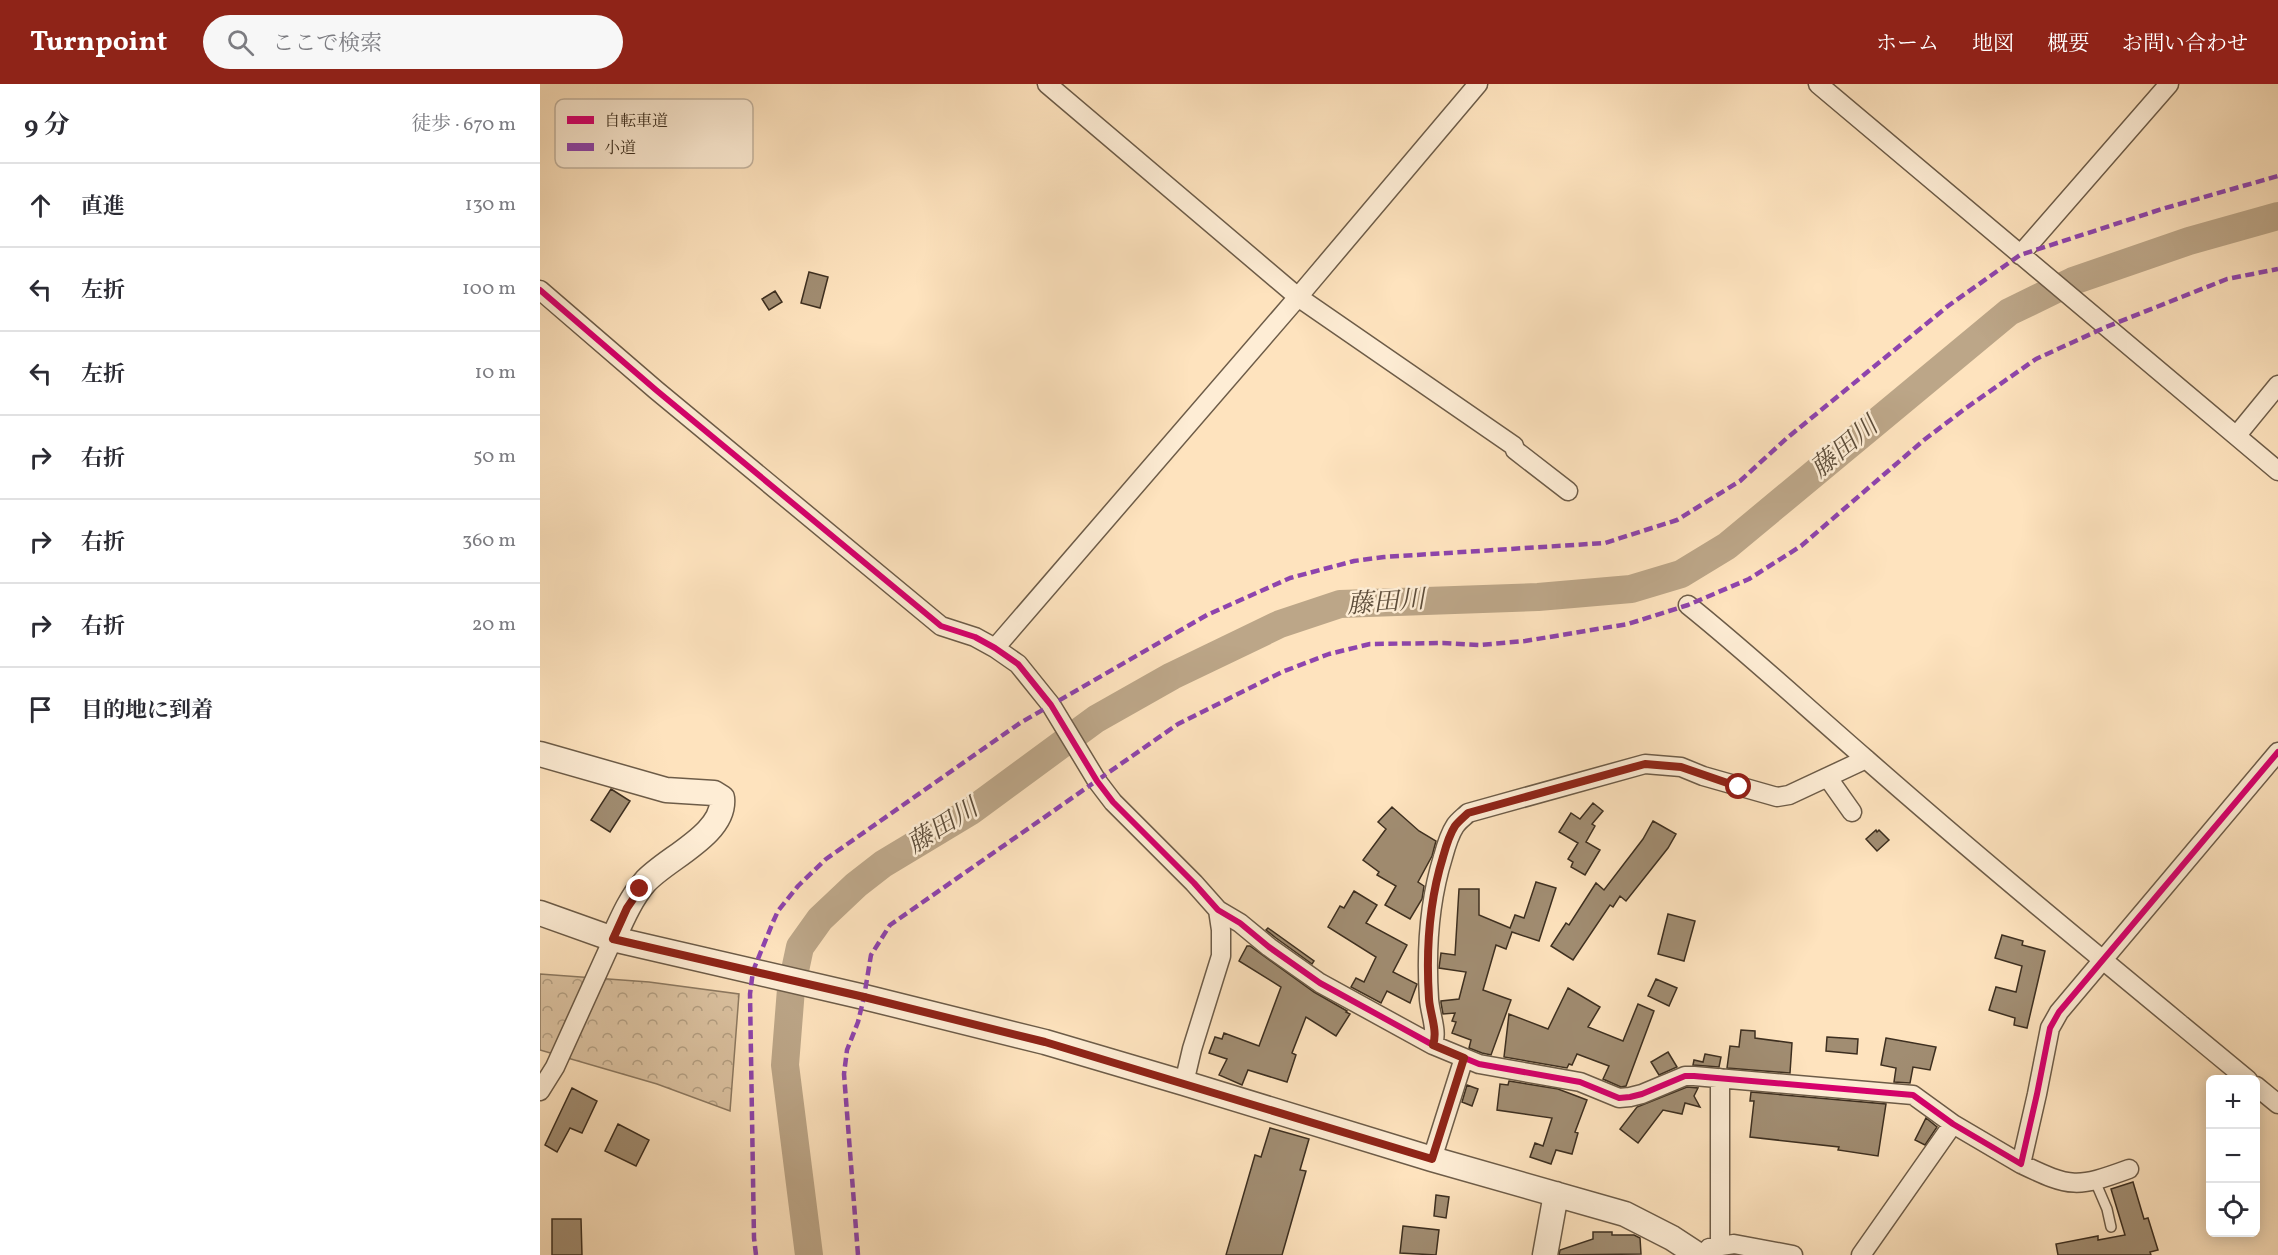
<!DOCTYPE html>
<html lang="ja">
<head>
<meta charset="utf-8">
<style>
  body { margin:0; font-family:Vollkorn,"Noto Serif JP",serif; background:#f7f7f7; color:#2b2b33 }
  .controls { position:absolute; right:18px; bottom:18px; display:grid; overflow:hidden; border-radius:9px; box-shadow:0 3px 15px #0003 }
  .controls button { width:54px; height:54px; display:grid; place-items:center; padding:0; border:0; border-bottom:2px solid #e1e1e2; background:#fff; color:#2b2b33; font:30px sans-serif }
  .stop { position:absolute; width:18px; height:18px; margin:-14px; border:4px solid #8f2418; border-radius:50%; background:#fff }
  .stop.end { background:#8f2418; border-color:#fff; box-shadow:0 2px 6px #0008 }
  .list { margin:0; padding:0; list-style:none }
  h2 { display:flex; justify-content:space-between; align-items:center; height:78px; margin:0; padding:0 24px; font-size:26px }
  h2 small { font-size:20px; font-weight:400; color:#7c7c81 }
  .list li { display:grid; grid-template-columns:39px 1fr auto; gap:18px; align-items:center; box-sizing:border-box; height:84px; padding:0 24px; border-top:2px solid #e1e1e2 }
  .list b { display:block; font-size:22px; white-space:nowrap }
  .list em { font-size:20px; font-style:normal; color:#7c7c81 }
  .icon { flex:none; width:33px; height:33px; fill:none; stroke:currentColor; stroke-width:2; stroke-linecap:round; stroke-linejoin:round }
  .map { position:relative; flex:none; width:1738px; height:1171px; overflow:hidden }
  header { display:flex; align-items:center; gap:36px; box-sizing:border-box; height:84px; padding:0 30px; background:#8f2418; color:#fff }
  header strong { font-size:28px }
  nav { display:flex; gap:33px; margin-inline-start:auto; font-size:21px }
  .search { width:420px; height:54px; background:#f7f7f7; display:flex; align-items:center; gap:15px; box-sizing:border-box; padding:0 21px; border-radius:33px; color:#7c7c81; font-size:22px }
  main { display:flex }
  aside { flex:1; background:#fff }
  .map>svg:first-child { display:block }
  .forest { fill:url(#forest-crowns); stroke:#8d7a62; stroke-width:1.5 }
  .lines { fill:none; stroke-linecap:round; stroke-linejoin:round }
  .river { stroke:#bca688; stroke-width:28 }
  .building { fill:#a18d72; stroke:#3d2f20; stroke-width:1.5 }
  .service-casing { stroke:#6d5c48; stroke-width:12 }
  .minor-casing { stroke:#6d5c48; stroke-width:21 }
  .tertiary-casing { stroke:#6d5c48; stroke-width:27 }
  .service { stroke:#feedd5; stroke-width:9 }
  .minor { stroke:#feedd5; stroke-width:18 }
  .tertiary { stroke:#feedd5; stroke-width:24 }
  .quiet { stroke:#8e44ad; stroke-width:4.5; stroke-dasharray:9 4.5; stroke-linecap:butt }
  .cycleway-casing { stroke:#feedd5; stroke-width:10 }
  .cycleway { stroke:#d6006c; stroke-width:6 }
  .route { stroke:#8f2418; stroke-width:8 }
  .labels { text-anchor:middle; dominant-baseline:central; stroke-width:5; stroke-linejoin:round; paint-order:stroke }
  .water-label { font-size:26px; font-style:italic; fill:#5d4d3a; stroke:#feedd5 }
  .key { fill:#feedd5; stroke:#c4b49f; stroke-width:1.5 }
  .key-label { font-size:16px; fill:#3d2f20 }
</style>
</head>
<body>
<header>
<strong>Turnpoint</strong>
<div class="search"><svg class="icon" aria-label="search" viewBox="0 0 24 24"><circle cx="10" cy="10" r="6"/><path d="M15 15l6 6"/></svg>ここで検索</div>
<nav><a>ホーム</a><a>地図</a><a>概要</a><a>お問い合わせ</a></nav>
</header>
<main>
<aside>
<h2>9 分<small>徒歩 · 670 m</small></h2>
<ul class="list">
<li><svg class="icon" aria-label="ahead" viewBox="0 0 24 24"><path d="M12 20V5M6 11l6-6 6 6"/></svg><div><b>直進</b></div><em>130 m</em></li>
<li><svg class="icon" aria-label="left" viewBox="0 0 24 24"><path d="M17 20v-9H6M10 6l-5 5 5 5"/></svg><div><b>左折</b></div><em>100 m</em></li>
<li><svg class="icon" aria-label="left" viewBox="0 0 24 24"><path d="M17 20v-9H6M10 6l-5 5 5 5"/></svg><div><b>左折</b></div><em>10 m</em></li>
<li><svg class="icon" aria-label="right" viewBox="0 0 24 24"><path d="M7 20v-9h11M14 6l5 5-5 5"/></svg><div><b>右折</b></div><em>50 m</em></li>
<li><svg class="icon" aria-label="right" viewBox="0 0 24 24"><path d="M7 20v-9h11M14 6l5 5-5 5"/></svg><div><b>右折</b></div><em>360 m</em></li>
<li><svg class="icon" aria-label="right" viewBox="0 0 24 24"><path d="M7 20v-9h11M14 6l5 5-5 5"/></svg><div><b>右折</b></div><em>20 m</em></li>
<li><svg class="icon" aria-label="arrive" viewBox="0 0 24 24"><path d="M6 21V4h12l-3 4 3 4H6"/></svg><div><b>目的地に到着</b></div></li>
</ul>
</aside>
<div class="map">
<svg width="1738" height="1171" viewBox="0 0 1738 1171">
  <defs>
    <pattern id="forest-crowns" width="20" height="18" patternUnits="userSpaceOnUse" patternTransform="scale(1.5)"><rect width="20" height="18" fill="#ddc4a3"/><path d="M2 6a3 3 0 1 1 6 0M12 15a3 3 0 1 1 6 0" fill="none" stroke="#b4a084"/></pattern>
  </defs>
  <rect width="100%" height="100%" fill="#fee3be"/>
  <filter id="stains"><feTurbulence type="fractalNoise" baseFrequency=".00333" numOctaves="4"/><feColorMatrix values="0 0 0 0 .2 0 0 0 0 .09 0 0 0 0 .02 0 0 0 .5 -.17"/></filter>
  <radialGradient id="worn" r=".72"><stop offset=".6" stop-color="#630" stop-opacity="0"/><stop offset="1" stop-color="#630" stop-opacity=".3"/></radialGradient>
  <!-- forest -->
  <path class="forest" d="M0,890L109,898L199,910L190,1027L117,1000L0,966Z"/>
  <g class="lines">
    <!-- river -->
    <path class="river" d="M269,1171L245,981L251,905L260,863L280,835L316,801L343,780L431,727L556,635L632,592L740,540L800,520L998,513L1091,505L1141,490L1187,462L1469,228L1533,197L1649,157L1738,132"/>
  </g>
  <!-- building -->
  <path class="building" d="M269,188L288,193L280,224L261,219Z
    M235,207L242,218L229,226L222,215Z
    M71,705L90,717L70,748L51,736Z
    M1053,719L1063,727L1052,740L1055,742L1046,758L1060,766L1045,791L1031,783L1033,778L1028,775L1038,759L1019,748L1031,729L1040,735Z
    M852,723L879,747L896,757L892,772L878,798L884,802L882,815L870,835L845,821L856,802L837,791L839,788L823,776L846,745L838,738Z
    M1113,737L1136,750L1128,764L1086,817L1080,812L1073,823L1070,821L1033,876L1011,862L1026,839L1029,841L1056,799L1064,806L1103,755Z
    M1336,746L1337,748L1339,746L1349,756L1337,767L1326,755Z
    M996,798L1016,804L999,857L972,848L966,865L956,861L943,906L971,916L951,971L942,969L929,964L931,956L912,949L916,938L912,937L915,929L903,930L901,919V917L919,915L926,888L899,884L901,869L915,871L919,805H939V831L970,844L975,831L984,834Z
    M814,807L837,821L826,839L867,861L853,888L877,900L870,919L847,907L841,919L811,903L816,894L824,898L836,873L788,843L800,822L804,824Z
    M1128,830L1155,837L1144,877L1118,870Z
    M728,844L774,877L772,880L736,854L726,846Z
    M1462,851L1483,857L1482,861L1505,867L1487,944L1474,941L1475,934L1449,926L1456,903L1476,908L1482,882L1455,874Z
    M707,862H710L774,908L807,927L806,928L810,930L796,952L766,933L752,969L756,971L747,998L708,986L702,1001L679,991L687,975L669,969L675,953L682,955L684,949L719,962L741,903L699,877Z
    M1116,895L1137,904L1129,922L1108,912Z
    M1028,904L1060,923L1048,943L1083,957L1098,920L1114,927L1086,1002L1081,1003L1063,995L1069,982L1037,970L1032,981L1029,980L1027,984L964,973L969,930L1008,945Z
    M1201,946L1215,947V954L1252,959L1250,989L1187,984L1190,962L1199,963Z
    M1287,953L1318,955L1317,970L1286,967Z
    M1346,954L1396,963L1390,986L1373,983L1370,999L1354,998L1356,984L1341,981Z
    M1128,968L1137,983L1119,991L1111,978Z
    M1165,970L1181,973L1179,983L1153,981L1154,976L1163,978Z
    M969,997L1018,1005L1047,1016L1035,1048L1038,1049L1032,1070L1016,1066L1011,1080L990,1073L995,1059L1003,1062L1012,1034L957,1026L960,1000L968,1001Z
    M927,1001L938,1005L932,1022L922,1018Z
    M1147,1003L1158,1004L1154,1012L1160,1023L1145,1019L1142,1030L1123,1026L1098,1059L1080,1045L1097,1023Z
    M32,1004L57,1017L42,1049L30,1044L17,1068L5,1061Z
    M1211,1008L1346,1020L1338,1072L1298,1066L1299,1063L1210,1053L1214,1017H1210Z
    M1386,1034L1397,1043L1385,1061L1375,1056Z
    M78,1040L109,1056L96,1082L65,1067Z
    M730,1044L769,1055L760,1086L766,1087L742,1171H686L715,1071L721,1073Z
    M1593,1098L1604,1135L1608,1134L1618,1166L1610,1168L1611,1171H1518L1516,1160L1558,1152V1156L1585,1151L1571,1105Z
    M896,1111L909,1113L906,1134L894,1132Z
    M12,1135H41L42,1171H12Z
    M863,1142L899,1146L896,1171L860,1169Z
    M1053,1148H1072V1151H1094L1100,1154L1101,1170L1019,1171L1020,1166L1053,1155Z"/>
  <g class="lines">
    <!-- service casing -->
    <g class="service-casing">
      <path id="service" d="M1555,1097L1567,1125L1571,1143"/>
    </g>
    <!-- minor casing -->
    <g class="minor-casing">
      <path id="minor" d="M507,0L758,213L974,362L975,366L1028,407
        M1278,0L1738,387
        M1480,171L1629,0
        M0,206L116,306L401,542L435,553L455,564L478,580L511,621L557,697L573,718L654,799L678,826L700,839L729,863L780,899L893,961L939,980L1040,998L1079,1014L1090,1013L1102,1010L1145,992H1154L1373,1011L1413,1040L1481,1080L1497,1010L1510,944L1519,928L1738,668
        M1697,351L1738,301
        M1148,521C1209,570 1267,624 1326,675C1451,785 1580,890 1708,996
        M455,564L758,213L938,0
        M1288,694L1312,728
        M893,961C898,947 890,930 889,915C886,868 889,818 903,773C906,762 909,751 915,742C918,737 924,733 928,729L1105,680L1141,683L1163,692L1237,713L1249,711L1326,675
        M644,999L652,965L681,872V846L678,826
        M1716,1002L1738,1020
        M0,1007L15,983L73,855
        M892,1075L924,974
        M1481,1080C1531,1104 1537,1104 1589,1085
        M1180,1162V994
        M1169,1164L1194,1160L1253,1171
        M1321,1171L1413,1040"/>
    </g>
    <!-- tertiary casing -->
    <g class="tertiary-casing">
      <path id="tertiary" d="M0,670L126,706L174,709L182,714C186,750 125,775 105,798C91,814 82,835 73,855
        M0,829L73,855L324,913L505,958L644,999L892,1075L1085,1130L1132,1154L1158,1171
        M1005,1171L1016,1110"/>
    </g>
    <!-- service -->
    <use href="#service" class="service"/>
    <!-- minor -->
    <use href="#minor" class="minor"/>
    <!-- tertiary -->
    <use href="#tertiary" class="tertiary"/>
    <!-- quiet -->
    <path class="quiet" d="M216,1171L214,1154L210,910L213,887L233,838L238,827L258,802L286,775L480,639L667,531L750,494L814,477L844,473L1065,459L1137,436L1200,397L1247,354L1408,222L1480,171L1622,125L1738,92
      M318,1171L304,990L307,966L318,938L324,913L331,871L350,841L638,640L742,588L789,570L830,560L903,559L939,561L985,557L1088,540L1148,521L1209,495L1261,462L1384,356L1426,324L1496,275L1566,243L1687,195L1738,185"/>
    <!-- cycleway casing -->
    <g class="cycleway-casing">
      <path id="cycleway" d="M0,206L116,306L401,542L435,553L455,564L478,580L511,621L557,697L573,718L654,799L678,826L700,839L729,863L780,899L893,961L939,980L1040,998L1079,1014L1090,1013L1102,1010L1145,992H1154L1373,1011L1413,1040L1481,1080L1497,1010L1510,944L1519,928L1738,668"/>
    </g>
    <!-- cycleway -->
    <use href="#cycleway" class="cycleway"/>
  </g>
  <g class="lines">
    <!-- route -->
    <path class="route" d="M100,805L87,824L73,855L324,913L505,958L892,1075L924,974L893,961C898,947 890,930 889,915C886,868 889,818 903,773C906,762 909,751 915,742C919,737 924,733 928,729L1105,680L1141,683L1199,703"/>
  </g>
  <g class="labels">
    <!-- water labels -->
    <g class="water-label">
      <text transform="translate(1305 364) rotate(-40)">藤田川</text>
      <text transform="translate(846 519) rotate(-4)">藤田川</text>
      <text transform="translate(403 743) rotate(-32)">藤田川</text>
    </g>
  </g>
  <!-- legend -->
  <rect x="15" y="15" width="198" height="69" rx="9" class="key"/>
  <rect x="27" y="32" width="27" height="8" fill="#d6006c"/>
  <rect x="27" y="59" width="27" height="8" fill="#8e44ad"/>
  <g class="key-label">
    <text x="64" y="42">自転車道</text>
    <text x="64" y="69">小道</text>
  </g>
  <rect width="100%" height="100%" filter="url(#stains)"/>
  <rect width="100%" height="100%" fill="url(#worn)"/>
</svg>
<div class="controls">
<button>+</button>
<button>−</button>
<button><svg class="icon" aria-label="locate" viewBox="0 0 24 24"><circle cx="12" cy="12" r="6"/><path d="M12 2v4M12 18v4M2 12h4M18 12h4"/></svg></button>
</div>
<div class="stop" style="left:1199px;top:703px"></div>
<div class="stop end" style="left:100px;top:805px"></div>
</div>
</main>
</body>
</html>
